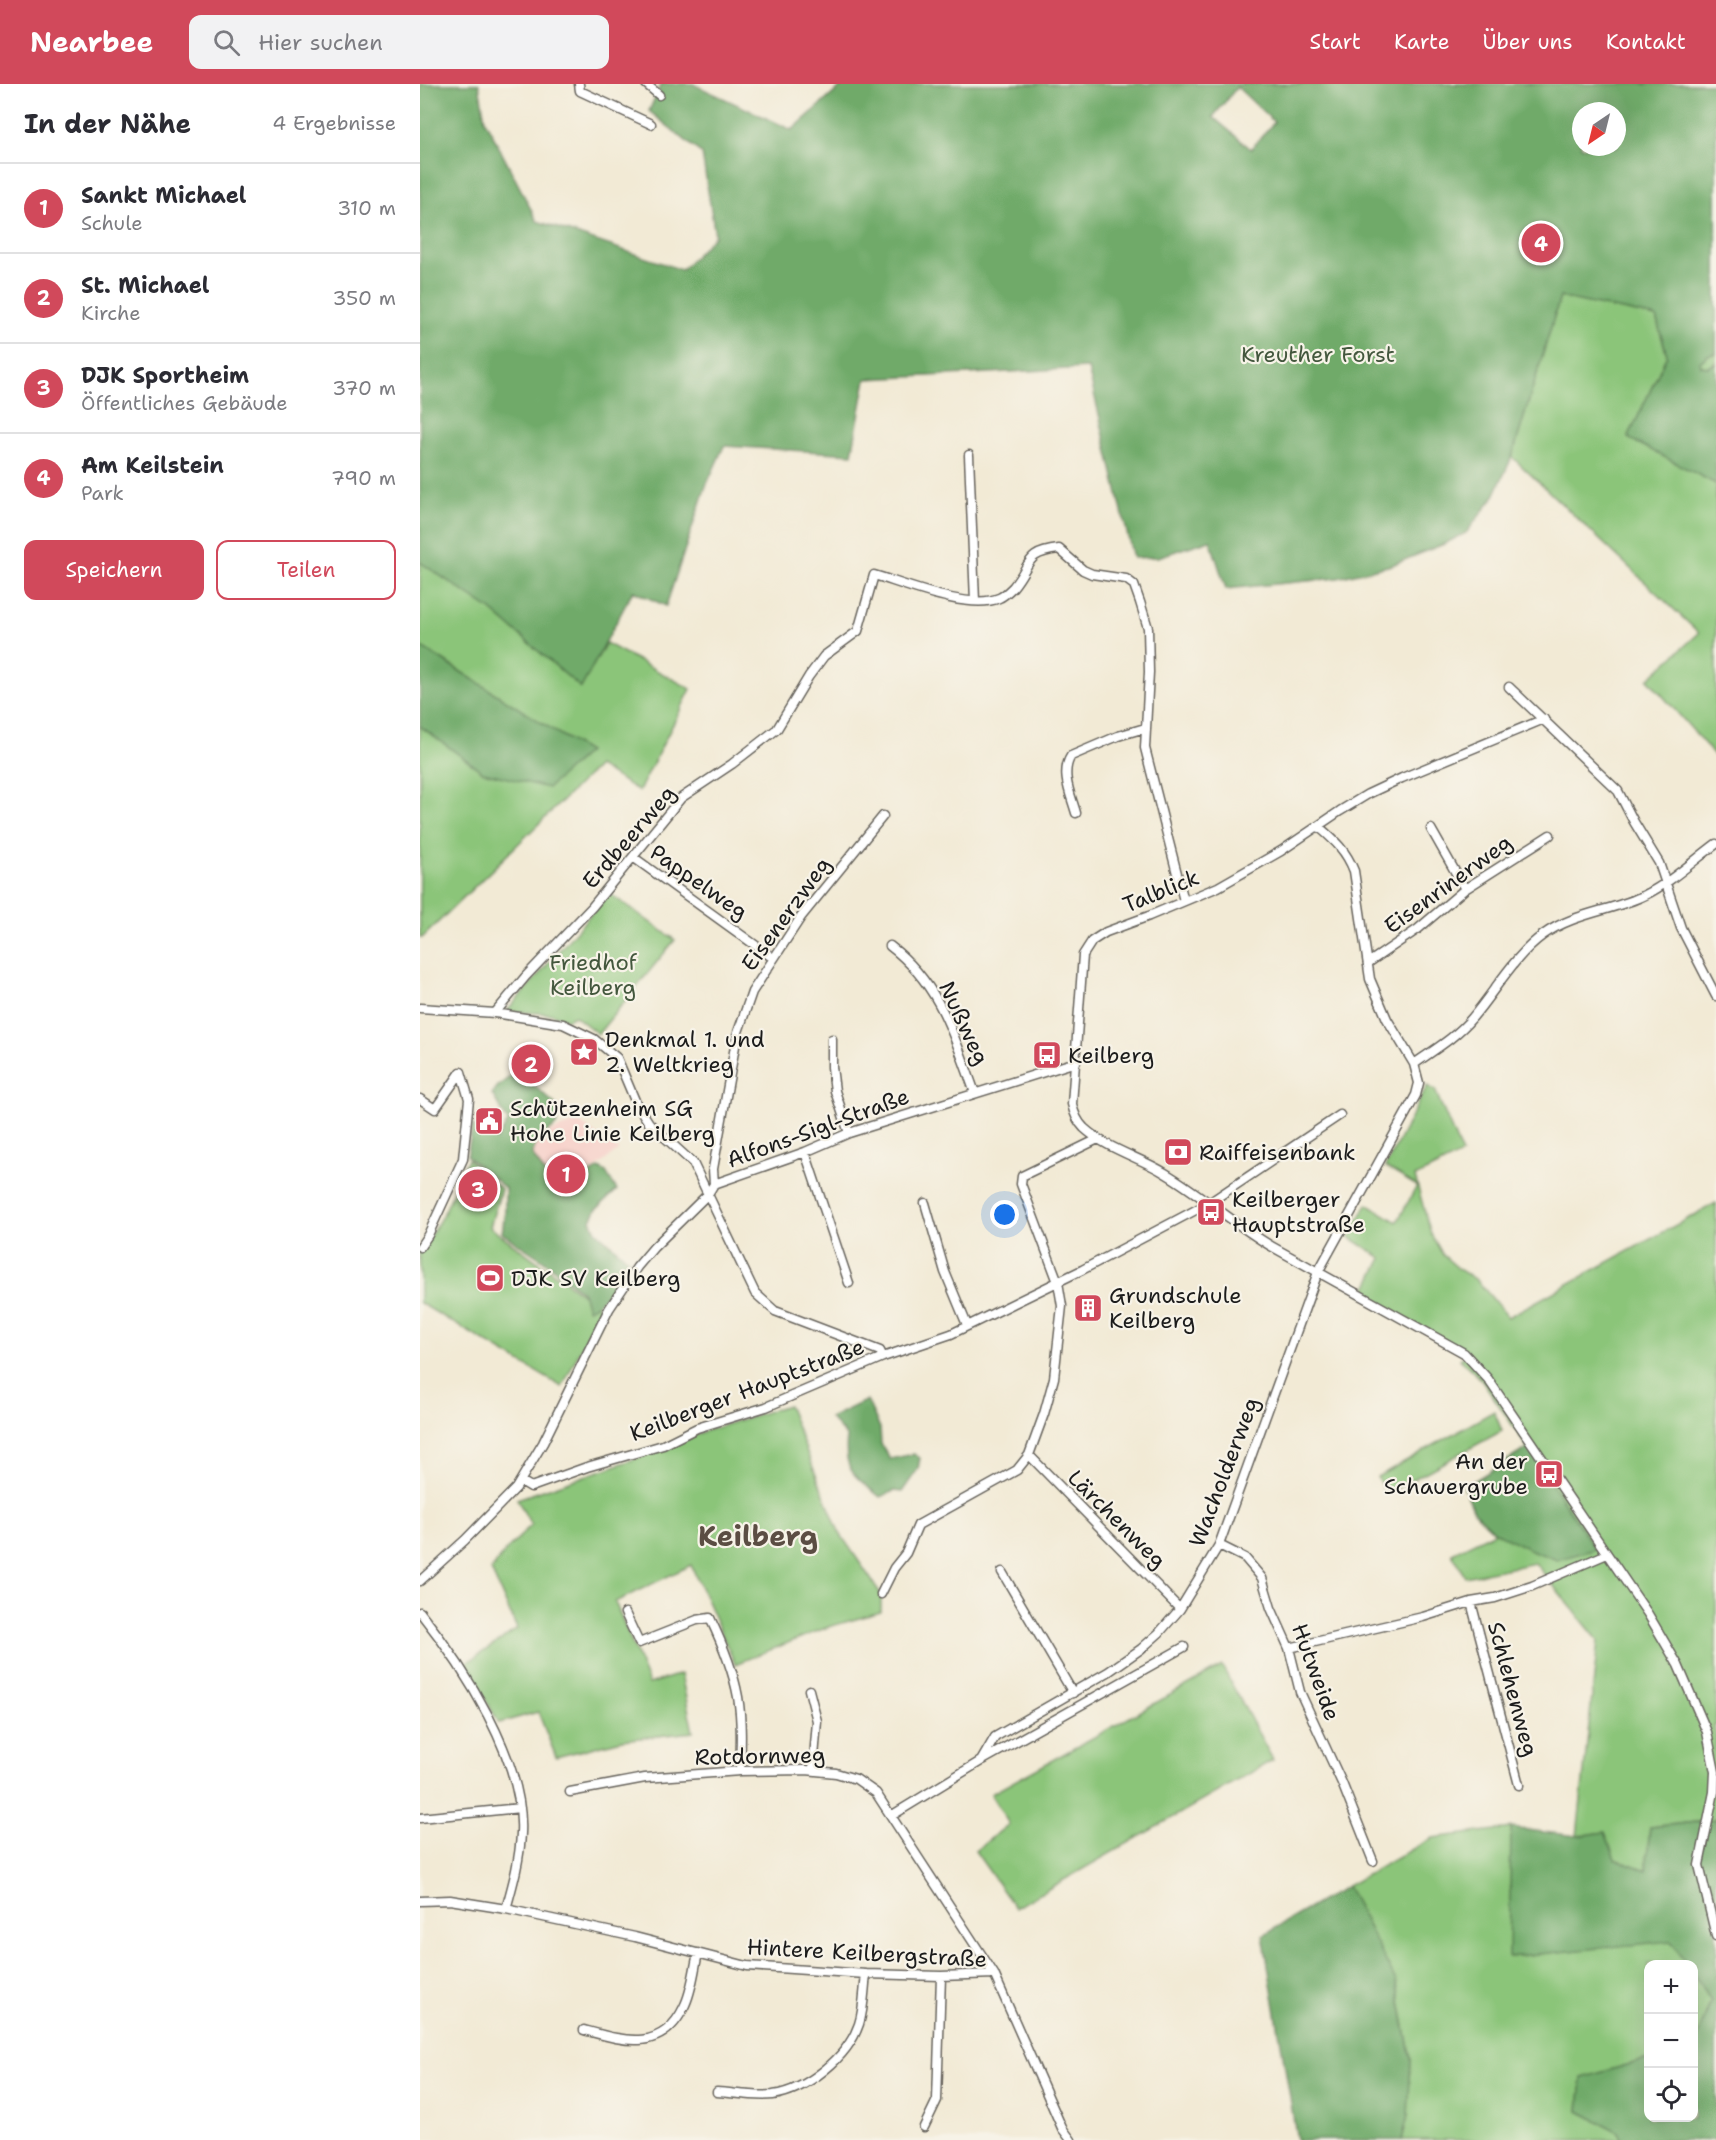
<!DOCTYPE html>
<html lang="de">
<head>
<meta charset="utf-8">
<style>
  body { margin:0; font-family:"Shantell Sans",sans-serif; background:#f2f2f3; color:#2b2b33 }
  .controls { position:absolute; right:18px; bottom:18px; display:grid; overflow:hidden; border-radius:12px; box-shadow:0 6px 24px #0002 }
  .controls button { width:54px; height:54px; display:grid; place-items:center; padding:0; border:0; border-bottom:2px solid #e1e1e2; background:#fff; color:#2b2b33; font:30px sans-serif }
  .compass { position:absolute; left:1152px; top:18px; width:54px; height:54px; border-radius:50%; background:#fff; box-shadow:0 6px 24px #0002; rotate:215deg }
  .you { position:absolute; left:585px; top:1131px; width:21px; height:21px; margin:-15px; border:4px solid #fff; border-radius:50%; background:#1a73e8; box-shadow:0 0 0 9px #1a73e833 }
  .badge { display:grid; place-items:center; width:39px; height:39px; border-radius:50%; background:#d1495b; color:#fff; font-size:20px; font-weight:700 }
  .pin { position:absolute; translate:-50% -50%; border:3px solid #fff; box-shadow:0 2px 6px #0006 }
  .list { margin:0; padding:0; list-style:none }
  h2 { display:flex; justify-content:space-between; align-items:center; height:78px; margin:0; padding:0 24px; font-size:26px }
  h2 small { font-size:20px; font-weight:400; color:#7c7c81 }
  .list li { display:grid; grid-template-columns:39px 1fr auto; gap:18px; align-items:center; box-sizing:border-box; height:90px; padding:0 24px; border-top:2px solid #e1e1e2 }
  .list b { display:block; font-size:22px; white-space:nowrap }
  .list p { margin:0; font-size:20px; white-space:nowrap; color:#7c7c81 }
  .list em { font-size:20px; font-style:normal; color:#7c7c81 }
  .actions { display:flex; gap:12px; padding:18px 24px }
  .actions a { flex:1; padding:14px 0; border:2px solid #d1495b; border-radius:12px; text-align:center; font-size:21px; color:#d1495b }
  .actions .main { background:#d1495b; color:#fff }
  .icon { flex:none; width:33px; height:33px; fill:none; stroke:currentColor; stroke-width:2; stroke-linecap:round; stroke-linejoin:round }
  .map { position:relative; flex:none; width:1296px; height:2056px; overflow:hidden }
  header { display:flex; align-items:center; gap:36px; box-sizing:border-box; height:84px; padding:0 30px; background:#d1495b; color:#fff }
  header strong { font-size:28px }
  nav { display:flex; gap:33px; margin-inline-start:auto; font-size:21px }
  .search { width:420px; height:54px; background:#f2f2f3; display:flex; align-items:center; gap:15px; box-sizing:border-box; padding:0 21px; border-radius:12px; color:#7c7c81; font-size:22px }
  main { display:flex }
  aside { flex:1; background:#fff }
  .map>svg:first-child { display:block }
  .built { fill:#f7d0c9 }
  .green { fill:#8bc579; stroke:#54704a; stroke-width:1.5 }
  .forest { fill:#70aa69; stroke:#466342; stroke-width:1.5; fill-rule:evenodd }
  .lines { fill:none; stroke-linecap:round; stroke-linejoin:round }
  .street-casing { stroke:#67645d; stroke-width:11 }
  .street { stroke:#fff; stroke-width:8 }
  .labels { text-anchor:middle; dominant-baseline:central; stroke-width:4.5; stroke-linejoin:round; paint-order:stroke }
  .park-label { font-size:22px; fill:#43573d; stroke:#f7f3e8 }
  .street-label { font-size:22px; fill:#1c1c1c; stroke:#f7f3e8 }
  .poi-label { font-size:22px; fill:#1c1c1c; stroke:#f7f3e8; text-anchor:start }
  .district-label { font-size:28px; font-weight:bold; fill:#5b4d43; stroke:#f7f3e8 }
</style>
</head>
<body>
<header>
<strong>Nearbee</strong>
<div class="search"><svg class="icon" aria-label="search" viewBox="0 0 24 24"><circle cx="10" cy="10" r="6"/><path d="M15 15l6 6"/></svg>Hier suchen</div>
<nav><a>Start</a><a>Karte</a><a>Über uns</a><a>Kontakt</a></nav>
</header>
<main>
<aside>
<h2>In der Nähe<small>4 Ergebnisse</small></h2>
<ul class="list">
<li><span class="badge">1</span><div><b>Sankt Michael</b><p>Schule</p></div><em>310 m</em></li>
<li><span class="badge">2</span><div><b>St. Michael</b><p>Kirche</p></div><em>350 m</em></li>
<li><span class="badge">3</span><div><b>DJK Sportheim</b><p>Öffentliches Gebäude</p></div><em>370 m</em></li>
<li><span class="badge">4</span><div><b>Am Keilstein</b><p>Park</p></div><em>790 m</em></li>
</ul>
<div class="actions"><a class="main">Speichern</a><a>Teilen</a></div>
</aside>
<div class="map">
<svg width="1296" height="2056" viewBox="0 0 1296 2056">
  <rect width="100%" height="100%" fill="#f7f3e8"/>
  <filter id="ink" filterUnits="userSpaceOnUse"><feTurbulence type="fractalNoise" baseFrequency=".0167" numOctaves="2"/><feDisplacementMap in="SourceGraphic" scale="12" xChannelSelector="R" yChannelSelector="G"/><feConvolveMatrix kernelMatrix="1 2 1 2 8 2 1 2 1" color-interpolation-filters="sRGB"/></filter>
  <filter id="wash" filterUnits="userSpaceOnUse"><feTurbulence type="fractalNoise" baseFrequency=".008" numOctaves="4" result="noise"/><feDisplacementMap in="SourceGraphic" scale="24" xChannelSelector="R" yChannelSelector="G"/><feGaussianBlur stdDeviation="1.35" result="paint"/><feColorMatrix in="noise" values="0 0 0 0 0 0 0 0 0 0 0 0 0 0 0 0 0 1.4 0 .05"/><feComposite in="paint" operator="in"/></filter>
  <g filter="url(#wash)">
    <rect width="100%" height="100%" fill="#f2ead5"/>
    <!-- built -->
    <path class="built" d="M158,1037L199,1066L138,1113L103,1060Z"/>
    <!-- green -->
    <path class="green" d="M1140,213L1236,233L1247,271L1208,354L1296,400V673L1228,595L1279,549L1092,373Z
      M1296,269V279L1288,283L1281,282L1280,278L1288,271Z
      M0,478L71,526L161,603L186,559L271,605L219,707L178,682L2,854L0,853V642L63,688L168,668L0,562Z
      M189,809L255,856L178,950L155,932L146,936L132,930L87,927Z
      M1007,1002L1015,1006L1042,1070L995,1093L1011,1150L1023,1171L1040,1186L1057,1196L1088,1233L1296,1119V1641L1294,1642L1296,1654V1736L1230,1743L1226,1786L1195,1775L1184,1748L1157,1752L1178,1556L1115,1479L1045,1493L1032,1469L1075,1448L1055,1429L1044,1403L1108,1364L1062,1296L1040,1275L1047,1270L943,1211L962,1174L929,1153L947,1120L977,1138L997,1102L965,1083Z
      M48,1075L81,1105L70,1143L181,1224L142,1303L0,1219V1169L25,1127Z
      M368,1321L419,1448L461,1510V1528L408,1543L315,1580L271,1481L195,1518L229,1600L261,1590L273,1648L202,1656L136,1673L118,1628L79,1639L45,1580L97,1545L71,1486L84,1469L111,1441L97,1415L247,1364L282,1348Z
      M1074,1327L1082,1347L966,1410L957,1393Z
      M802,1582L853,1676L595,1824L555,1767L589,1740L571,1710Z
      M1091,1744L1090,1873L1251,1856L1267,1880H1228V1975L1162,1994L1159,2027L1199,2048L1203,2056H982L987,2035L991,1975L977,1900L927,1802L1012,1754Z
      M1274,1891L1291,1917L1274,1962Z"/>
    <!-- forest -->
    <path class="forest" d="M0,0H59L65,36L117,137L262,186L295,151L282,70L229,27L241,0H273L372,46L424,0H1296V269L1288,271L1280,278L1281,282L1288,283L1296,279V400L1208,354L1247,271L1236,233L1140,213L1092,373L1073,414L1046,449L1024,460L972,481L918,494L806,505L790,456L738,473L713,474L668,284L446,295L432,370L304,362L286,402L246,522L213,507L161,604L71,526L0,478ZM817,3L854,38L831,65L793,33ZM1161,27H1197V63H1161Z
      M0,562L168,668L128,704L63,688L0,642Z
      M92,991L106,994L137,1022C138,1046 138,1040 121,1053C117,1057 114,1065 112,1070L139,1111L179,1084L186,1088L197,1106L176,1126L171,1136L176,1147L210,1177C198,1194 187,1217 168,1225L163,1209L124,1177L82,1149L85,1127V1104L47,1072L53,1041L77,1056L88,1038L72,1010L78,1002Z
      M447,1316L460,1344L461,1360L470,1375L494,1370L500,1374L498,1385L482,1408L474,1407L460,1413C435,1392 423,1388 427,1353L410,1334Z
      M1108,1364L1175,1465L1137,1476L1111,1466L1075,1448L1055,1429L1044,1403Z
      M1296,1731V2056H1203L1199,2048L1159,2027L1162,1994L1228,1975V2034H1274V1962L1291,1917L1274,1891V1880H1267L1251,1857L1089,1873L1091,1744L1157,1752L1185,1748L1195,1775L1226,1786L1230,1743L1295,1736Z
      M927,1802L976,1897L991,1975L988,2032L982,2056H877L843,1851Z"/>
  </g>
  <g filter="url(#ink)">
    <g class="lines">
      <!-- street casing -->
      <g class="street-casing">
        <path id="street" d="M159,0L160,7L231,40
          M226,0L239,11
          M549,371L555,517
          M1089,603L1198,707L1214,738L1239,779L1261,844L1296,912
          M1124,635L982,694L948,710L920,727L861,767L798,803L729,832L686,848L672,857L663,871L652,1020C654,1030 657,1037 664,1044C687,1065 719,1073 745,1089C782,1111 814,1140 851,1162L1044,1269L1068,1295L1228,1530L1258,1581L1287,1648L1295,1688L1294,1708L1279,1781L1296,1852
          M656,729C651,711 640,689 651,672L698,652L725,644
          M1011,745L1045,805
          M213,773L353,874
          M470,862C520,900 534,952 555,1009
          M948,879L998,845L1045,805L1130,751
          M0,924L75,929L143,940L174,955L197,974L216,1019L229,1039L273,1079L335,1209L355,1227L460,1267L463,1273
          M75,929L106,892L172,823L261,714L312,680L357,645L389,592L404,572L438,547L454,491C484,500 550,527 579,514C584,512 589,507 593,503C612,480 604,469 639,465L663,486L672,490L706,495L714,501L720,518L728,544L729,588L725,664L764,817
          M412,955V983L415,1007L429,1049
          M994,980C1014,966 1036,953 1052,934C1075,907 1094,872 1123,851C1153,829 1193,827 1225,811C1251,798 1273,777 1296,760
          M0,1015L15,1025L41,988
          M385,1068L429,1199
          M294,1100L293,1085L317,951L332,908L381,833L463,732
          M505,1119L525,1188L547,1241
          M0,1163L8,1151L43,1075L49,1015L41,988
          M609,1371L760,1525
          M101,1397L111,1403L167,1383L243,1361L277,1344L346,1323L463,1273L531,1250L662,1186L789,1119L920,1031
          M799,1461L825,1474L842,1494L851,1524L869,1564L880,1608L922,1699L953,1777
          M582,1488L653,1609
          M0,1497L45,1456L96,1404L123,1359L189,1225L217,1183L234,1163L288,1110L294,1100L385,1068L429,1049L656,978
          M461,1510L474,1484L486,1469L498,1441L597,1386L609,1371L624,1330L634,1294L642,1222L638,1198L601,1100L602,1092L678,1055
          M1051,1518L1099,1701
          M0,1528C43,1582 105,1677 101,1749C100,1775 93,1800 86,1825
          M205,1529L219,1559L277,1536L290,1534C302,1559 313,1585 318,1613C322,1637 321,1663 320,1687
          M869,1564L1003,1533L1051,1518L1075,1514L1112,1502L1187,1470
          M389,1606L397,1637L393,1686
          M563,1676L764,1563
          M150,1708L225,1694L320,1687L386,1686L416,1689L436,1695L456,1709L574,1890L642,2044L651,2056
          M471,1732L561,1677L575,1653L688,1588L721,1565L739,1549L760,1525L799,1461L898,1188L996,1011L999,999L994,980L967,935L950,895L934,787C926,766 914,756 898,742
          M0,1734L100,1724
          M0,1817L30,1816L86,1825L215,1853L327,1882L446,1890L521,1892L574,1890
          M164,1946C204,1957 242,1969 264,1923C272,1908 274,1886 278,1869
          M297,2008C315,2009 335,2013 353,2011C387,2006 428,1973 439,1940C444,1925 444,1906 446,1890
          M504,2043L517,2016L521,1892"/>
      </g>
      <!-- street -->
      <use href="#street" class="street"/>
    </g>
  </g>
  <!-- icons -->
  <defs>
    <g id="sight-square" transform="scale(1.5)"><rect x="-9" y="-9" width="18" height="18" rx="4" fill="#d1495b" stroke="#f7f3e8"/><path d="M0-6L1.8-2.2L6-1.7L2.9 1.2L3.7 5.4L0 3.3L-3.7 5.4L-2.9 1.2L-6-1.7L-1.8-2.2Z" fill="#fff"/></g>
    <g id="bus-square" transform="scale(1.5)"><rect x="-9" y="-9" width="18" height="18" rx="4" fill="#d1495b" stroke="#f7f3e8"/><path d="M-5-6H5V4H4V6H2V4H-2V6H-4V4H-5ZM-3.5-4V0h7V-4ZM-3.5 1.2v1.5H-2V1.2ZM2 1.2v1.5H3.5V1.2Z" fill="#fff"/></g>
    <g id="civic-square" transform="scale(1.5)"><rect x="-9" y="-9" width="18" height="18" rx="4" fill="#d1495b" stroke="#f7f3e8"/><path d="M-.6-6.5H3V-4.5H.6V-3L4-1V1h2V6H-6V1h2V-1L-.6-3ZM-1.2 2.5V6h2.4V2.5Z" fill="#fff"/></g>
    <g id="bank-square" transform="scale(1.5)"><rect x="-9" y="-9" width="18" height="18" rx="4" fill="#d1495b" stroke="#f7f3e8"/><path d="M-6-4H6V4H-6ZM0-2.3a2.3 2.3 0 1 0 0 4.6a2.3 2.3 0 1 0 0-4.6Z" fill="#fff"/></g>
    <g id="stadium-square" transform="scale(1.5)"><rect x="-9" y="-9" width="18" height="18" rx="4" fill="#d1495b" stroke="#f7f3e8"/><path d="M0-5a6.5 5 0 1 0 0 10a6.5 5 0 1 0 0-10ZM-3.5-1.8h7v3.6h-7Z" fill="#fff"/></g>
    <g id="building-square" transform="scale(1.5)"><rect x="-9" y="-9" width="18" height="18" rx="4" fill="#d1495b" stroke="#f7f3e8"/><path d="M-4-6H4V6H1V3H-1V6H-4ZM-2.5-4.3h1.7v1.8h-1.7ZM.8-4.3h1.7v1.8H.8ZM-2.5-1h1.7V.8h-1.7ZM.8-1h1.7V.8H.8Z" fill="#fff"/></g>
  </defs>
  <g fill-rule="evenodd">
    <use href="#sight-square" x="164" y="968"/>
    <use href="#bus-square" x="627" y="971"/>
    <use href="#civic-square" x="69" y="1037"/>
    <use href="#bank-square" x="758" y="1068"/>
    <use href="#bus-square" x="791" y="1128"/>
    <use href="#stadium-square" x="70" y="1194"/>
    <use href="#building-square" x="668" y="1224"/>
    <use href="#bus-square" x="1129" y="1390"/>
  </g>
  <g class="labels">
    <!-- park labels -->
    <g class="park-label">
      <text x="898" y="270">Kreuther Forst</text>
      <text x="173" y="878">Friedhof<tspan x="173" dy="25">Keilberg</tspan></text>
    </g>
    <!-- street labels -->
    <g class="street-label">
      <text transform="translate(209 753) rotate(-49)">Erdbeerweg</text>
      <text transform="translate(279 798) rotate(35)">Pappelweg</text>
      <text transform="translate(1028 800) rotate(-36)">Eisenrinerweg</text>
      <text transform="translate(741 807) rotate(-22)">Talblick</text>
      <text transform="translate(366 830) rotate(-54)">Eisenerzweg</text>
      <text transform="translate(544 939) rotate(65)">Nußweg</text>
      <text transform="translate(398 1044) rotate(-20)">Alfons-Sigl-Straße</text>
      <text transform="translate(327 1306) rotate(-21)">Keilberger Hauptstraße</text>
      <text transform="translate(804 1388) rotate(-69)">Wacholderweg</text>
      <text transform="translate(697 1435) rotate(45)">Lärchenweg</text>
      <text transform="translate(896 1588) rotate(70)">Hutweide</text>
      <text transform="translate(1093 1605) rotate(75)">Schlehenweg</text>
      <text transform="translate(340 1672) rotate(-1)">Rotdornweg</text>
      <text transform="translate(447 1869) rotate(3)">Hintere Keilbergstraße</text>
    </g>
    <!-- poi labels -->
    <g class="poi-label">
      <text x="185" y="955">Denkmal 1. und<tspan x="185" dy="25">2. Weltkrieg</tspan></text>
      <text x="648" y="971">Keilberg</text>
      <text x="90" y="1024">Schützenheim SG<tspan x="90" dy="25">Hohe Linie Keilberg</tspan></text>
      <text x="779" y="1068">Raiffeisenbank</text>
      <text x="812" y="1115">Keilberger<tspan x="812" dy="25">Hauptstraße</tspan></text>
      <text x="91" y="1194">DJK SV Keilberg</text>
      <text x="689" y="1211">Grundschule<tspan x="689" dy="25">Keilberg</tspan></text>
      <text x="1108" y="1377" text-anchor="end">An der<tspan x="1108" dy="25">Schauergrube</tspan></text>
    </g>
    <!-- district labels -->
    <g class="district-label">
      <text x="338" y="1452">Keilberg</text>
    </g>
  </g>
</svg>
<div class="controls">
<button>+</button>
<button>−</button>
<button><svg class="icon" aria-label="locate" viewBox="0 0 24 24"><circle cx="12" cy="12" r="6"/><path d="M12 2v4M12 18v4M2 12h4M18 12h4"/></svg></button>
</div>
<svg class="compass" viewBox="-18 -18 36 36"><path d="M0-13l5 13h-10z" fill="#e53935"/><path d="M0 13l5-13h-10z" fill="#7c7c81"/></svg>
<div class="you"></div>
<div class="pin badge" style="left:146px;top:1090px">1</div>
<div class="pin badge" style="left:111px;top:980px">2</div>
<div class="pin badge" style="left:58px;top:1105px">3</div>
<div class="pin badge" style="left:1121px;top:159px">4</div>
</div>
</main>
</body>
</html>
